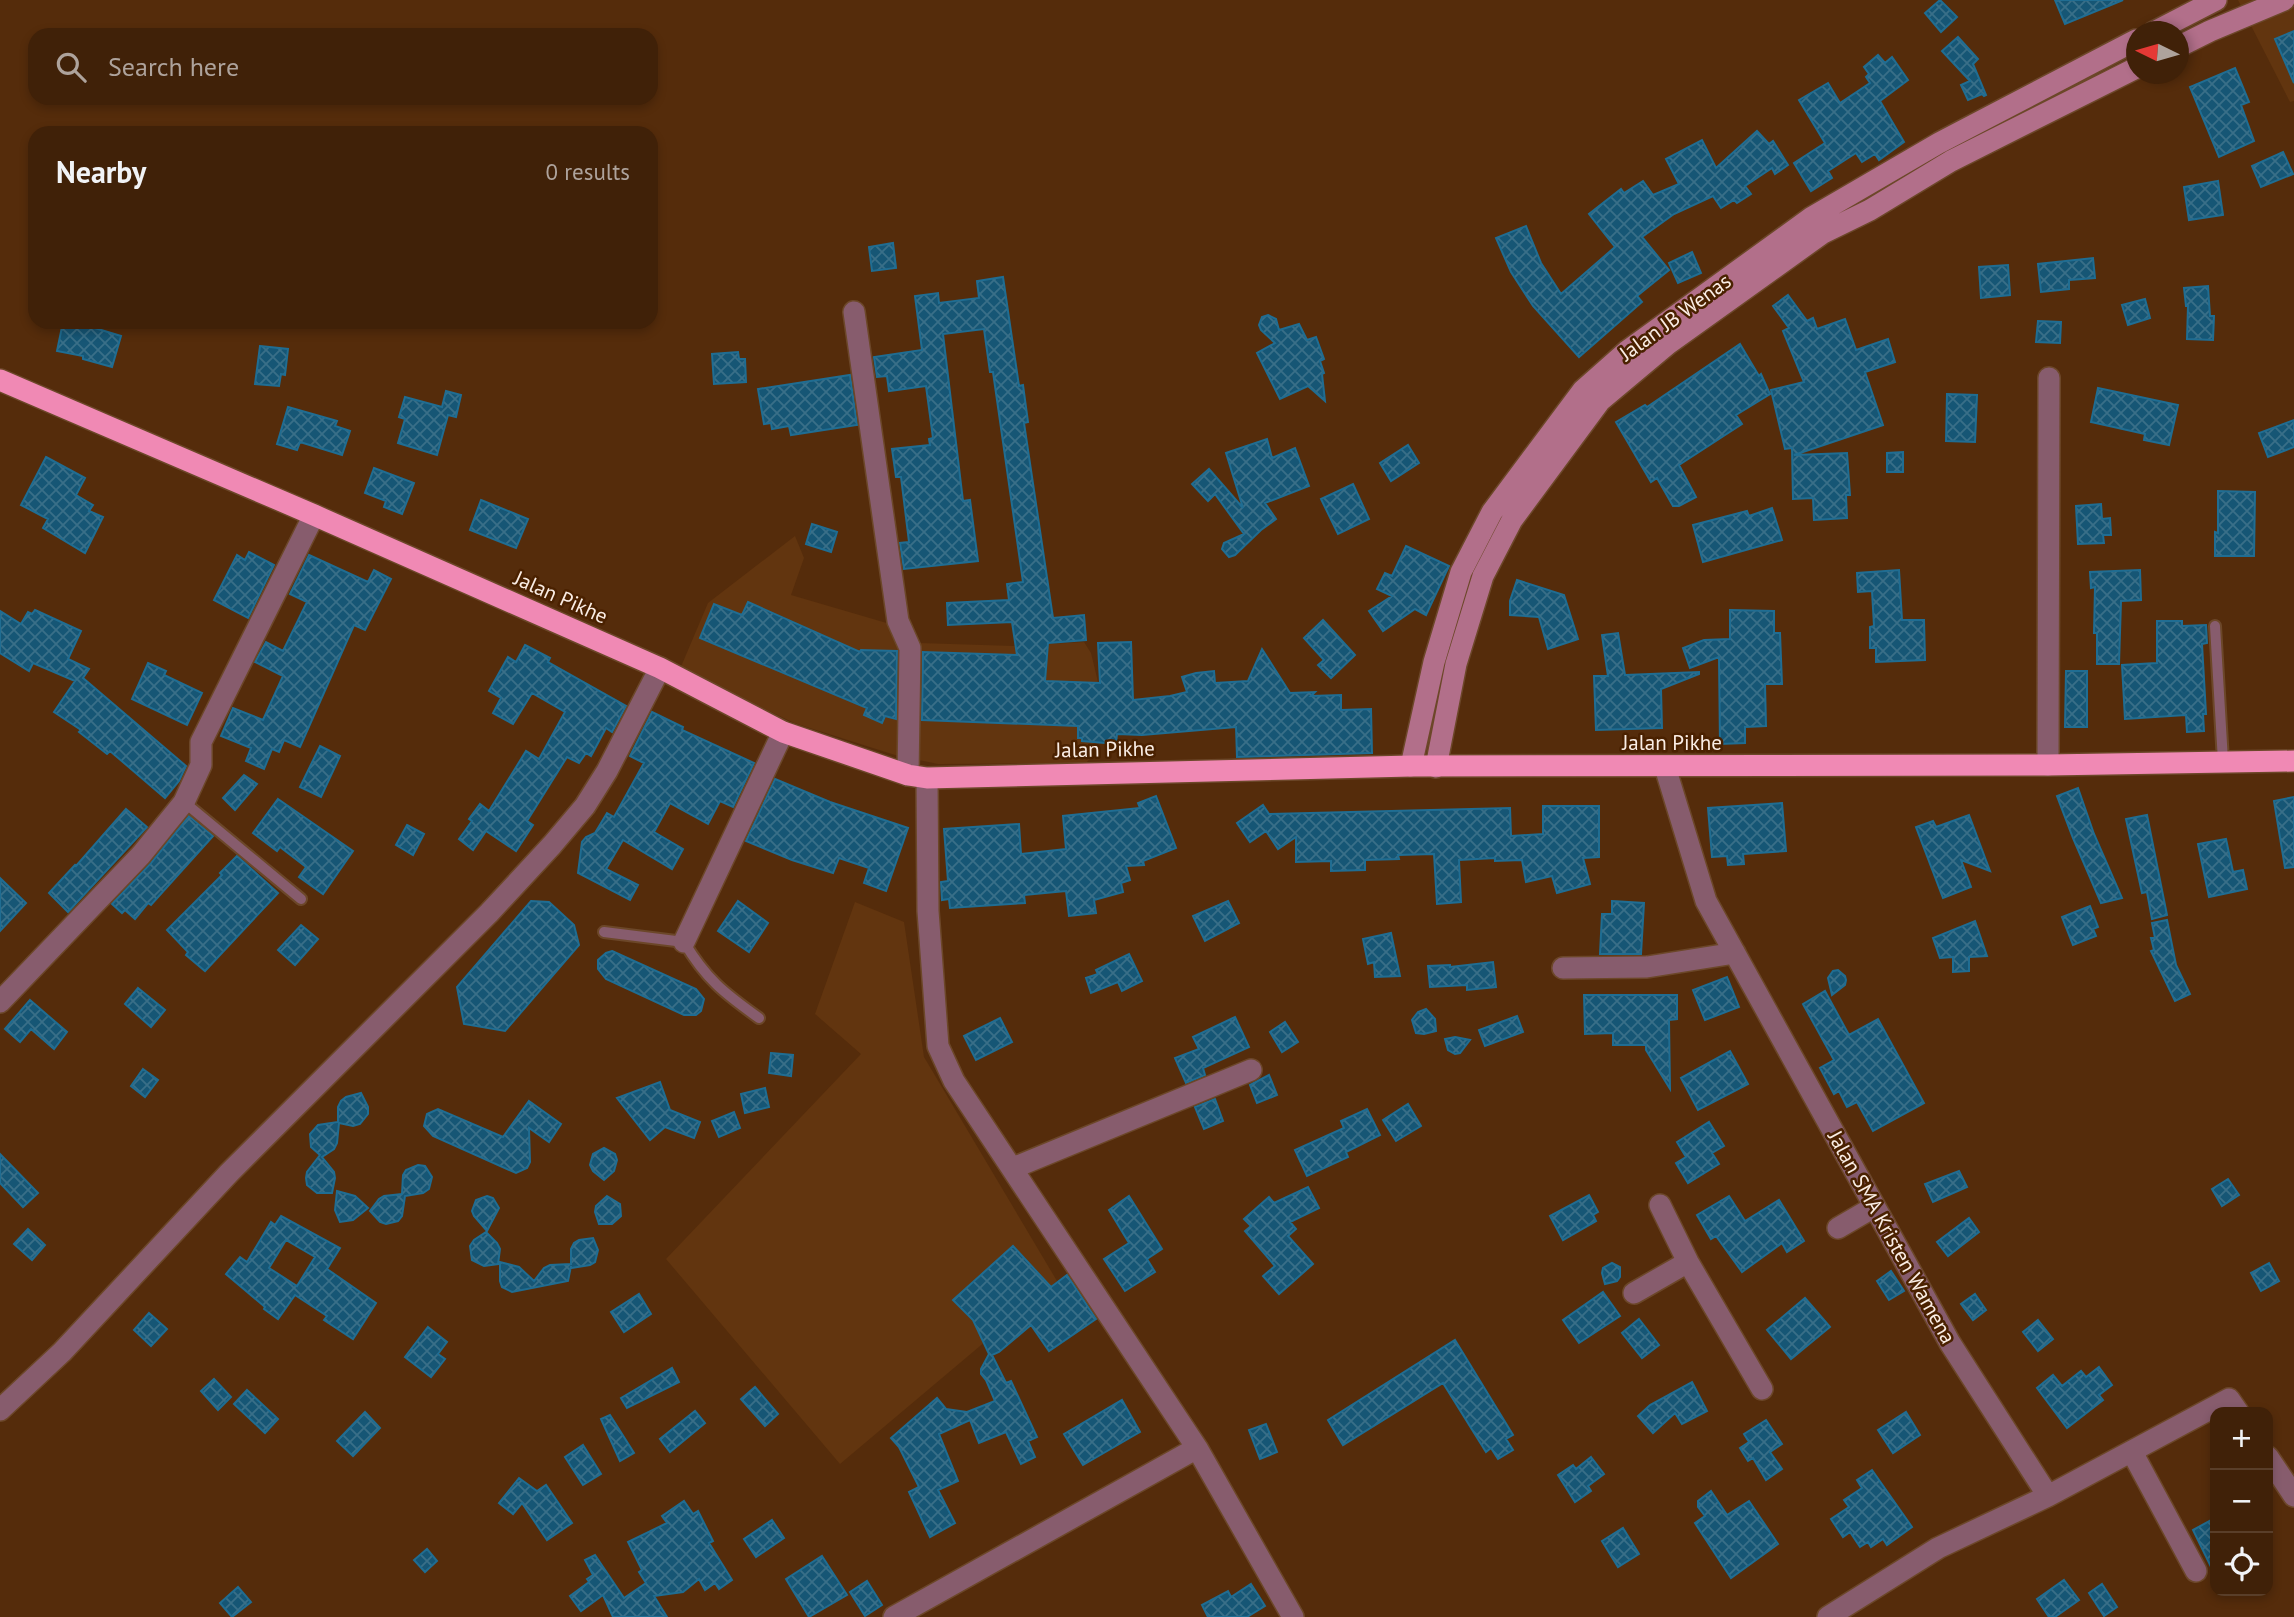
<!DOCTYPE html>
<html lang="en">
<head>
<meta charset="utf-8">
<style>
  body { margin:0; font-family:"PT Sans",sans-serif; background:#4b2e16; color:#f1f3f6 }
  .controls { position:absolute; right:21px; bottom:21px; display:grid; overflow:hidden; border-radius:14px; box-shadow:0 4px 10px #0003 }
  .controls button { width:63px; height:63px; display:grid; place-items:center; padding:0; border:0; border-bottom:2px solid #593e29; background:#402108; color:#f1f3f6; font:35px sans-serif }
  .compass { position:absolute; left:2126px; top:21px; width:63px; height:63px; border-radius:50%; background:#402108; box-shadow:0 4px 10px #0003; rotate:275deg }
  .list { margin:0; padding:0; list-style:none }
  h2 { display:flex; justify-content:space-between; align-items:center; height:91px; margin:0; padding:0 28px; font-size:30px }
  h2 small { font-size:23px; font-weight:400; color:#aea39c }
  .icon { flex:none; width:38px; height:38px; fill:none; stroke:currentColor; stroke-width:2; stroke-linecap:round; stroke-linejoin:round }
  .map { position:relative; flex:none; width:2294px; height:1617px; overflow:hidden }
  .search { position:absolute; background:#402108; box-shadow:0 4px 10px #0003; left:28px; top:28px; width:630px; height:77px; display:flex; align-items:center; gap:18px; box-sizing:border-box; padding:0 24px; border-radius:21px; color:#aea39c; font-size:26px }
  .panel { position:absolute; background:#402108; box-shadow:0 4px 10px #0003; left:28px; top:126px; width:630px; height:203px; border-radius:21px }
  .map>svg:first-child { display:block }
  .built { fill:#62350f }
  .building { fill:url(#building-cross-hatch); stroke:#206d92; stroke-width:2; fill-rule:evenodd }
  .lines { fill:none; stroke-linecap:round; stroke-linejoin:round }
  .lane-casing { stroke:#6c4729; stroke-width:14 }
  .street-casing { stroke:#6c4729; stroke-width:24 }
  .secondary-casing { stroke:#6c4729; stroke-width:24 }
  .highway-casing { stroke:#6c4729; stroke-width:24 }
  .lane { stroke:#875c6d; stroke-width:10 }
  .street { stroke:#875c6d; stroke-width:21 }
  .secondary { stroke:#b26f8a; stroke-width:21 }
  .highway { stroke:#f089b4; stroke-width:21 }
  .labels { text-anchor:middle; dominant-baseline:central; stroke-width:5; stroke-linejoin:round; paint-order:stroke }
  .street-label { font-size:21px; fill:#faede4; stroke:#4a2100 }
</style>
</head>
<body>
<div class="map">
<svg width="2294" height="1617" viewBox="0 0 2294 1617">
  <defs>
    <pattern id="building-cross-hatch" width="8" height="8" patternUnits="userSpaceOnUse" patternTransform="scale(1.75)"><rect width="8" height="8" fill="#165675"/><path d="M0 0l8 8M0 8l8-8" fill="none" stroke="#396f88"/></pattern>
  </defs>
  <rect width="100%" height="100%" fill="#552c0b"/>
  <!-- built -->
  <path class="built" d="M2238,0H2294V101L2290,102Z
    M795,536L804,558L791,595L890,624L919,643L1014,646L1084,642L1091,653L1098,682L1097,751L1086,763L938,764L895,755L794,723L680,669L708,603Z
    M855,902L904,922L924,1057L1057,1281L840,1464L666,1259L861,1054L815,1014Z"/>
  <!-- building -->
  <path class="building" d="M1940,0L1957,17L1941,32L1925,13Z
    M2055,0H2123L2065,24Z
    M2294,31V83L2275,39Z
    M1958,37L1978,59L1973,64L1986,95L1984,96L1982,94L1968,100L1961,85L1970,81L1942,51Z
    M1878,55L1885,63L1892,57L1908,80L1880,101L1904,142L1879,160L1875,154L1862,162L1856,153L1828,171L1832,178L1811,191L1794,163L1825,143L1799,100L1828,83L1840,103L1870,83L1866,77L1869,74L1864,67Z
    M2235,68L2249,102L2241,105L2254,141L2219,157L2190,87Z
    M1757,131L1769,144L1773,141L1788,165L1775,174L1772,168L1745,186L1751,194L1737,203L1734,200L1721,208L1713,196L1674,214L1642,237L1669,270L1637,296L1642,302L1579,357L1533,306L1511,272L1496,238L1526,226L1541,263L1561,294L1615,247L1589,214L1621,189L1624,193L1643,181L1653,195L1679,184L1666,159L1702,140L1716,168Z
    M2283,152L2293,174L2261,187L2252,166Z
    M2218,181L2223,215L2189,220L2184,187Z
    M893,243L896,268L872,271L869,247Z
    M1692,252L1701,273L1678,283L1669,263Z
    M2093,258L2095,278L2069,280V289L2041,292L2038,264Z
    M2008,265L2010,295L1981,298L1979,267Z
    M1003,277L1019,386L1023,385L1028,422L1024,423L1053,618L1084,615L1086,640L1048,643L1045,681L1100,683L1098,643L1131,642L1133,700L1170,696L1187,692L1182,677L1196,673L1214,671L1215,683L1248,681L1262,649L1290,693L1315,692L1311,696L1341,695V710L1371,709L1372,753L1237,757L1236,727L1142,735L1117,734L1116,744L1082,741V738H1078V726L922,720L923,652L1017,655L1012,622L948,625L947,603L1009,600L1007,584L1023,582L993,372H990L984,329L943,334L963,501L970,500L978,561L904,569L900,543L909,542L901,477H896L892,449L930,445L929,439L933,438L926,386L889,391L887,376L877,377L874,357L922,350L915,296L938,293L939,303L979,298L977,281Z
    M2208,286L2210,316H2214L2213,340L2187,339L2188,306H2186L2184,288Z
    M1788,295L1807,321L1813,318L1817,329L1845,319L1856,350L1888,339L1895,362L1865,372L1883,425L1794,455L1847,453L1850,495H1846L1847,518L1814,520L1813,498L1793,499L1792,448L1785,449L1771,390L1804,382L1783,331L1789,328L1773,306Z
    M2145,299L2150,318L2128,325L2122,305Z
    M1268,315L1276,319L1279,330L1299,324L1307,340L1316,337L1324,359L1320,361L1324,373L1322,374L1325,401L1308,386L1280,399L1257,353L1275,343L1261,330L1259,325L1262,317Z
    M2038,321L2061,322L2060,343L2036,342Z
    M63,322H75L121,336L112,367L83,359V356L57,351Z
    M1740,344L1759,376L1761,374L1770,394L1736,415L1742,424L1679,465L1696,497L1679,506H1673L1657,478L1651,482L1616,422L1645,405L1647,407Z
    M260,346L288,349L285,375L281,374L279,386L255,384Z
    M738,352L739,359H745L746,382L714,384L712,354Z
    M850,375L857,425L791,435L789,426L772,429L771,423L764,424L758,389Z
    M2098,388L2178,405L2169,445L2144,440L2145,434L2091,422Z
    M446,391L461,395L456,417L448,415L437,455L398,443L405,419L399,417L405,397L442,407Z
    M1947,394L1977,395L1975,442L1946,441Z
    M288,407L337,421L335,426L350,431L342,455L300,442L297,450L277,444Z
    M2294,420V447L2268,457L2259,433Z
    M1267,439L1272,458L1295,448L1309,486L1265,503L1276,519L1261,530L1235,555L1229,557L1222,549L1224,543L1244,534L1215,494L1208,501L1192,484L1209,469L1243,508L1226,453Z
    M1408,445L1419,463L1391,481L1380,463Z
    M1903,452V472H1887V453Z
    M46,457L85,478L76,495L93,505L89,511L103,517L85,553L43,528L48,519L21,505Z
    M374,468L414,483L402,514L384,507L386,501L365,493Z
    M1353,484L1369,519L1338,534L1321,499Z
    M2218,491L2255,492L2254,556H2215V532L2218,533Z
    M481,500L528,519L516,548L470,530Z
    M2101,504L2102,519L2110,518L2111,535H2103L2104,543L2078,544L2076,506Z
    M1772,508L1782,540L1703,562L1693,525L1747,511L1749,516Z
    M812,524L837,532L831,552L806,544Z
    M1406,546L1449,566L1426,615L1415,609L1383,631L1369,611L1392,596L1377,589L1385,573L1392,576Z
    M249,552L274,565L248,618L214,600L237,555L245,560Z
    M309,555L368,582L374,570L391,579L365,630L354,625L300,747L284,740L279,752L272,749L264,769L246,761L251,748L221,736L233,708L263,720L283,676L255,662L266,642L283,651L307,602L290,594Z
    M1899,570L1902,620H1924L1925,660L1876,662V648H1870V627L1874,626L1872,591L1858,592L1857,573Z
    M2140,570L2141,600L2121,601L2119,664H2097V633H2094L2095,587L2091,588L2090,572Z
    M1517,580L1564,595L1578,639L1548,649L1539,617L1510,615V601Z
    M748,602L860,652L861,650L897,651L896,719L885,716L882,723L864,715L867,708L700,638L714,604L742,615Z
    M35,610L81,631L68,659L89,669L83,678L186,766L179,781L165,798L110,751L107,754L79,732L81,730L54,712L75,681L33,663L29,671L0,653V611L21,624L28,612L32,614Z
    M1730,610L1774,611V633H1780L1782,684H1765L1766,726L1745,727V743L1720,744L1719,657L1690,668L1683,648L1704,640L1730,639Z
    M1323,620L1355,655L1331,678L1318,665L1324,660L1304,638Z
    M2157,621H2182V626L2206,625L2207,643L2202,644L2206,714H2203L2204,731L2187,732L2186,715L2125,719L2122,665L2157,663Z
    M1618,633L1625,675L1699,672V674L1661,689L1662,728L1596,730L1594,676H1608L1602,635Z
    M525,645L550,658L548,662L626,706L612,732L606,728L591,756L586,753L579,763L567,757L527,821L533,825L516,851L486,831L473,850L459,839L472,821L469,819L480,804L489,811L526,751L539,759L565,712L532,693L513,724L493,713L501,698L489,691L508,657L516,662Z
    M148,663L166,671L164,675L202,693L187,725L132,699Z
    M2066,671H2087V727H2065Z
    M652,712L683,727L682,730L754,763L733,807L720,801L708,824L670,803L654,832L683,849L672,869L623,840L606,869L638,885L630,900L578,873L582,842L586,837L595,833L607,813L614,817L644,763L630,756Z
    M320,746L340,756L321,797L300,787Z
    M244,775L257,784L235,810L223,798Z
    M775,779L830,802L908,828L886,891L864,883L869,868L839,858L833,873L792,860L746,841Z
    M2078,788L2094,834L2122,898L2101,903L2073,838L2057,796Z
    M1156,796L1176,848L1143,861L1144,865L1126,866L1130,880L1121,883L1123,892L1094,900L1096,913L1069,916L1066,891L1024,895L1025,903L950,908L949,899L942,900L941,882L948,881L944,829L1019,824L1021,854L1066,849L1063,816L1140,808L1138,803Z
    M2294,797V867L2285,868L2274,801Z
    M278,799L353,851L323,894L299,877L306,867L280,847L277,851L253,833Z
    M1782,803L1786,851L1743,854L1744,864L1728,865L1727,856L1712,857L1708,808Z
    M1263,805L1269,814L1510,808L1511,836L1543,834V806H1599V857L1583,858L1590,884L1557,893L1552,876L1526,882L1522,860L1495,861V858L1459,860L1461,902L1437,904L1434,854L1398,855L1399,859L1365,860V870L1331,871V861L1296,862V837L1278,849L1266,831L1250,842L1237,823Z
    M126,809L147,827L68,912L49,893L75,865L76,866Z
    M1969,815L1990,871L1961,860L1971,887L1943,898L1916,827L1933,821L1936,827Z
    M2147,815L2167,915L2152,919L2147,892L2142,893L2126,819Z
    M189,816L213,836L151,905L148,903L135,919L125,910L122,913L112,904L151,863Z
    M407,825L424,834L413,855L396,845Z
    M2226,839L2233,872L2243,870L2247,889L2209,897L2198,844Z
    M237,856L278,893L205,971L186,955L188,952L167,930L222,875L220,873Z
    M0,878L26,903L0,931Z
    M531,901L549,902L574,925L579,945L505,1031L464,1024L457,987Z
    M738,901L768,923L749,952L718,931Z
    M1228,901L1239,923L1205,941L1193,916Z
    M1612,901L1644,903L1641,954H1600L1602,914H1612Z
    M2090,906L2098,927L2093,929L2096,936L2073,945L2062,917Z
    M2167,920L2176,965L2190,994L2175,1001L2151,951L2154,950L2151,938H2155L2152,923Z
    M1975,921L1987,956L1969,957V971L1953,972V957L1940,958L1933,938Z
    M301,925L318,939L295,965L278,950Z
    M1391,933L1400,976L1375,977L1374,962L1368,964L1363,939Z
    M612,951L696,989L704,999L701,1011L696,1015H684L606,979L598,969V960L606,953Z
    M1129,954L1142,981L1122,991L1118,982L1091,993L1086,978L1098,974L1096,970Z
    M1493,962L1496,987L1467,990V985L1430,987L1428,966L1450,965V967Z
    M1838,970L1845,976L1846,980L1845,985L1832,995L1828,978L1833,971Z
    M1727,977L1739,1007L1705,1020L1693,990Z
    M138,988L165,1010L151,1027L125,1004Z
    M1825,991L1849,1035L1878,1019L1924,1103L1873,1131L1857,1102L1847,1107L1839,1091L1834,1094L1820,1068L1834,1060L1803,1004Z
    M1584,995H1677V1019L1669,1020L1670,1089L1646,1050V1045H1613V1033L1585,1034Z
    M30,1000L67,1032L54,1049L31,1029L20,1042L5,1029Z
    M1426,1009L1435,1019L1436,1031L1424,1034L1416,1033L1412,1020L1418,1012Z
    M1517,1016L1523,1032L1485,1046L1479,1030Z
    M1235,1017L1249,1047L1203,1068L1205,1075L1186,1083L1175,1058L1199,1049L1193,1037Z
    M1000,1018L1012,1042L976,1060L964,1036Z
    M1285,1022L1298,1042L1282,1052L1270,1032Z
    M1455,1037L1470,1040L1460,1053L1455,1054L1448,1050L1445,1039Z
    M1730,1051L1748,1084L1698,1110L1681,1078Z
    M771,1053L793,1055L791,1076L769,1073Z
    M143,1069L158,1080L145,1097L131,1086Z
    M1269,1075L1277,1095L1257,1103L1250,1085Z
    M660,1082L670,1110L700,1122L694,1138L665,1127L650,1140L617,1098Z
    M765,1088L769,1107L745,1113L741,1094Z
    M361,1093L368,1107V1114L360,1124L353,1126L339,1123L337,1143L334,1149L322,1157L334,1172L335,1178L332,1193H317L307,1185L306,1178L307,1172L320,1155L311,1147L310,1134L318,1125L338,1122V1107L341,1101L346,1097Z
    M1215,1099L1223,1121L1204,1129L1195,1107Z
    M529,1101L561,1124L549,1142L529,1128L530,1162L527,1168L516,1173L433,1136L424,1126L427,1114L438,1109L503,1137Z
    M1408,1104L1421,1126L1396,1141L1383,1120Z
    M1367,1109L1380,1135L1346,1152L1348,1157L1307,1176L1295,1150L1344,1128L1341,1121Z
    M734,1112L740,1128L719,1137L712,1121Z
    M1709,1122L1724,1146L1712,1153L1719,1164L1688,1183L1676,1163L1686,1157L1677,1142Z
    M604,1148L615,1154L617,1160L614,1171L604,1180L593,1171L590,1165L593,1154Z
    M0,1154L38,1193L23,1207L0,1183Z
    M418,1165L425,1166L432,1177L429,1189L423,1193L405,1196L402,1216L398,1221L386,1224L380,1222L370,1211L379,1199L384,1196L402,1194L403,1175L406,1170Z
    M1959,1171L1967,1187L1933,1202L1925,1184Z
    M2228,1179L2239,1195L2222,1206L2212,1189Z
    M1308,1187L1319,1208L1290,1222L1296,1229L1288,1236L1313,1264L1279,1294L1263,1276L1275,1266L1245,1231L1251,1226L1244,1219L1269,1197L1274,1203Z
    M337,1191L355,1196L368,1208L353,1220L340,1222L335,1210Z
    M1589,1195L1598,1212L1593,1215L1596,1221L1563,1240L1550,1216Z
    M487,1196L493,1198L499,1208L487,1231L474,1216L472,1211L476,1200Z
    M607,1196L620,1204L621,1216L612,1224H599L595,1212L596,1206Z
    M1129,1196L1162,1249L1147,1259L1155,1272L1125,1291L1104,1259L1129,1243L1109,1210Z
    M1729,1196L1745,1221L1779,1200L1804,1241L1787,1252L1782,1243L1742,1272L1716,1236L1711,1239L1697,1215Z
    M281,1216L340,1248L327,1269L376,1303L353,1339L324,1320L327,1316L295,1295L278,1319L264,1309L265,1307L226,1274L240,1257L247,1262L271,1222L275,1225ZM286,1240L315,1257L297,1286L269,1268Z
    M1969,1218L1979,1232L1948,1256L1937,1242Z
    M28,1229L45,1245L32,1260L14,1244Z
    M486,1232L497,1243L500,1249L498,1264L484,1266L472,1260L470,1246L474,1240Z
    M593,1238L598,1250L595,1262L590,1265L571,1268V1266L568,1281L512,1292L502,1287L500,1281V1262L519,1267L534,1281L544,1268L550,1265L571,1264V1249L574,1243L579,1240Z
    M1013,1246L1051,1287L1067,1275L1096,1319L1049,1351L1031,1325L999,1352L992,1355L1006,1383L1011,1381L1037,1437L1028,1441L1035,1457L1021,1464L1006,1432L979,1443L970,1420L939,1434L958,1481L938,1490L955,1523L930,1537L909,1492L919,1487L899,1447L891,1438L937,1398L946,1409L967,1412L995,1401L986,1380L981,1374V1369L989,1354L973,1320L953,1300Z
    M1612,1263L1620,1267V1277L1617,1281L1605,1284L1602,1273L1603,1268Z
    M2269,1263L2279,1281L2261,1291L2251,1273Z
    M1891,1271L1904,1291L1889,1300L1877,1281Z
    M1603,1292L1620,1316L1579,1343L1563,1320Z
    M639,1294L651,1314L624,1332L611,1312Z
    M1975,1294L1986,1310L1973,1320L1961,1304Z
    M1805,1298L1830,1327L1791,1359L1767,1330Z
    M149,1313L167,1329L151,1346L134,1330Z
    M1639,1319L1659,1345L1642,1358L1622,1333Z
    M2038,1320L2053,1339L2038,1351L2023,1332Z
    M428,1327L447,1342L438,1354L445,1359L431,1377L405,1357Z
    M1455,1340L1513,1435L1506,1439L1513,1450L1498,1459L1491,1448L1486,1452L1443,1383L1343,1445L1328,1420Z
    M2099,1367L2112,1385L2099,1395L2103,1400L2067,1428L2037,1388L2053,1375L2062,1386L2081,1371L2086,1377Z
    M672,1368L679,1382L627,1408L621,1398Z
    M214,1379L231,1397L218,1410L201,1391Z
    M1692,1382L1707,1411L1682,1424L1675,1413L1653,1433L1638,1416L1650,1405Z
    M755,1387L778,1414L765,1426L741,1399Z
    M247,1390L278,1419L265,1433L234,1404Z
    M1122,1400L1140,1432L1083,1465L1064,1434Z
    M695,1411L705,1423L670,1452L660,1439Z
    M365,1412L380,1428L353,1456L337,1441Z
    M1906,1412L1920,1435L1893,1453L1878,1430Z
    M610,1415L634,1453L620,1461L601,1419Z
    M1766,1420L1782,1444L1770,1452L1782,1469L1766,1480L1753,1458L1748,1461L1740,1448L1749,1442L1744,1434Z
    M1266,1424L1277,1452L1260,1459L1249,1430Z
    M583,1445L601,1474L583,1485L565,1457Z
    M1591,1457L1604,1474L1588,1486L1591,1491L1575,1502L1558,1475L1573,1465L1576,1469Z
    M1872,1470L1912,1527L1887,1545L1883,1539L1871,1547L1868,1542L1860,1547L1850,1532L1843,1537L1831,1519L1849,1507L1844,1500L1862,1488L1857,1480Z
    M519,1478L537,1491L546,1485L572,1523L547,1540L522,1503L513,1514L499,1503Z
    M1711,1491L1727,1515L1749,1501L1778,1544L1731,1578L1695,1523L1705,1516L1698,1507V1501Z
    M684,1501L693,1514L698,1511L713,1541L709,1543L732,1580L719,1589L715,1583L705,1590L699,1579L683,1592L654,1596L667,1617H613L603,1595L581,1611L570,1596L589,1582L587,1579L593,1575L585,1560L595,1555L624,1598L646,1583L639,1572L642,1570L628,1542L667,1523L662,1516Z
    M2215,1518V1575L2193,1530Z
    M772,1520L784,1538L756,1557L744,1539Z
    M1623,1528L1639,1554L1618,1567L1602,1541Z
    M427,1549L437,1561L425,1572L414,1560Z
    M822,1556L847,1595L809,1617L786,1579Z
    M2064,1580L2079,1600L2055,1617H2049L2037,1599Z
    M867,1581L882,1605L865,1616L850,1592Z
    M1251,1584L1265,1606L1247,1617H1208L1202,1605L1228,1591L1231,1597Z
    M2102,1584L2117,1607L2104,1616L2089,1593Z
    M238,1587L251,1602L232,1617L220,1603Z"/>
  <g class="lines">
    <!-- lane casing -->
    <g class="lane-casing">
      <path id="lane" d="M2215,626L2223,761
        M184,802L301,899
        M604,932L684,942C706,979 724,993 759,1018"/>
    </g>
    <!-- street casing -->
    <g class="street-casing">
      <path id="street" d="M854,312L898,621L910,648L908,775
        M2048,765L2049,378
        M1665,767L1706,901L1950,1343L2048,1496L2229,1399L2238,1412
        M927,778L928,911L938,1046L954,1081L1197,1448L1293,1617
        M684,942L783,732
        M1563,968L1647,967L1735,953
        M0,1002L141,855L184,802L201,765V742L314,515
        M1013,1168L1251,1070
        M1660,1205L1688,1262L1762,1389
        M1838,1228L1874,1207
        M1634,1293L1688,1262
        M0,1410L62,1352L229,1173L489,913L552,845L585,806L607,771L660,668
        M2132,1452L2196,1571
        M2268,1457L2294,1496
        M894,1617L1197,1448
        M1828,1617L1938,1548L2048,1496"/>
    </g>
    <!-- secondary casing -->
    <g class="secondary-casing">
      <path id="secondary" d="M2154,32L2216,0
        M2178,47L2210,31L2284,0
        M1411,766L1434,662L1461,572L1492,512L1583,390L1627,351L1812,217L1939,143L2136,40
        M1436,767L1456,664L1483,576L1512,520L1600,401L1668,344L1823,233L1870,210L1951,161L2136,68"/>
    </g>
    <!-- highway casing -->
    <g class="highway-casing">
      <path id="highway" d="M0,380L314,515L660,668L783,732L908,775L927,778L1411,766L2048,765L2294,761"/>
    </g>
    <!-- lane -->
    <use href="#lane" class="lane"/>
    <!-- street -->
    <use href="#street" class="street"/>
    <!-- secondary -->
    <use href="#secondary" class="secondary"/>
    <!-- highway -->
    <use href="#highway" class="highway"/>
  </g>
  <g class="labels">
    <!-- street labels -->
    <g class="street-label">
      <text transform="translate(1675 317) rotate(-36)">Jalan JB Wenas</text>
      <text transform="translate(561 597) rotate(24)">Jalan Pikhe</text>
      <text x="1672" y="742">Jalan Pikhe</text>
      <text transform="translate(1105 749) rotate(-1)">Jalan Pikhe</text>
      <text transform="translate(1892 1237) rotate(61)">Jalan SMA Kristen Wamena</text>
    </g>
  </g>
</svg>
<div class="controls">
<button>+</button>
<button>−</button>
<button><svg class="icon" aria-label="locate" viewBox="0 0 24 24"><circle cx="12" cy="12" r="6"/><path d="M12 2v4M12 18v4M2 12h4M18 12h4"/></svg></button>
</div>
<svg class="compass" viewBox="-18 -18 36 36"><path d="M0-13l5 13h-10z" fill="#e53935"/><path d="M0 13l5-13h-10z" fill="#aea39c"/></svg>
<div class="search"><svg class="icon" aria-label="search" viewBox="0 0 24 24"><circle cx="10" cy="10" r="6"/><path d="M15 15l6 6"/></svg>Search here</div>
<section class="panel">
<h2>Nearby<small>0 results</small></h2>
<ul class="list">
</ul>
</section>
</div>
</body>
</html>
